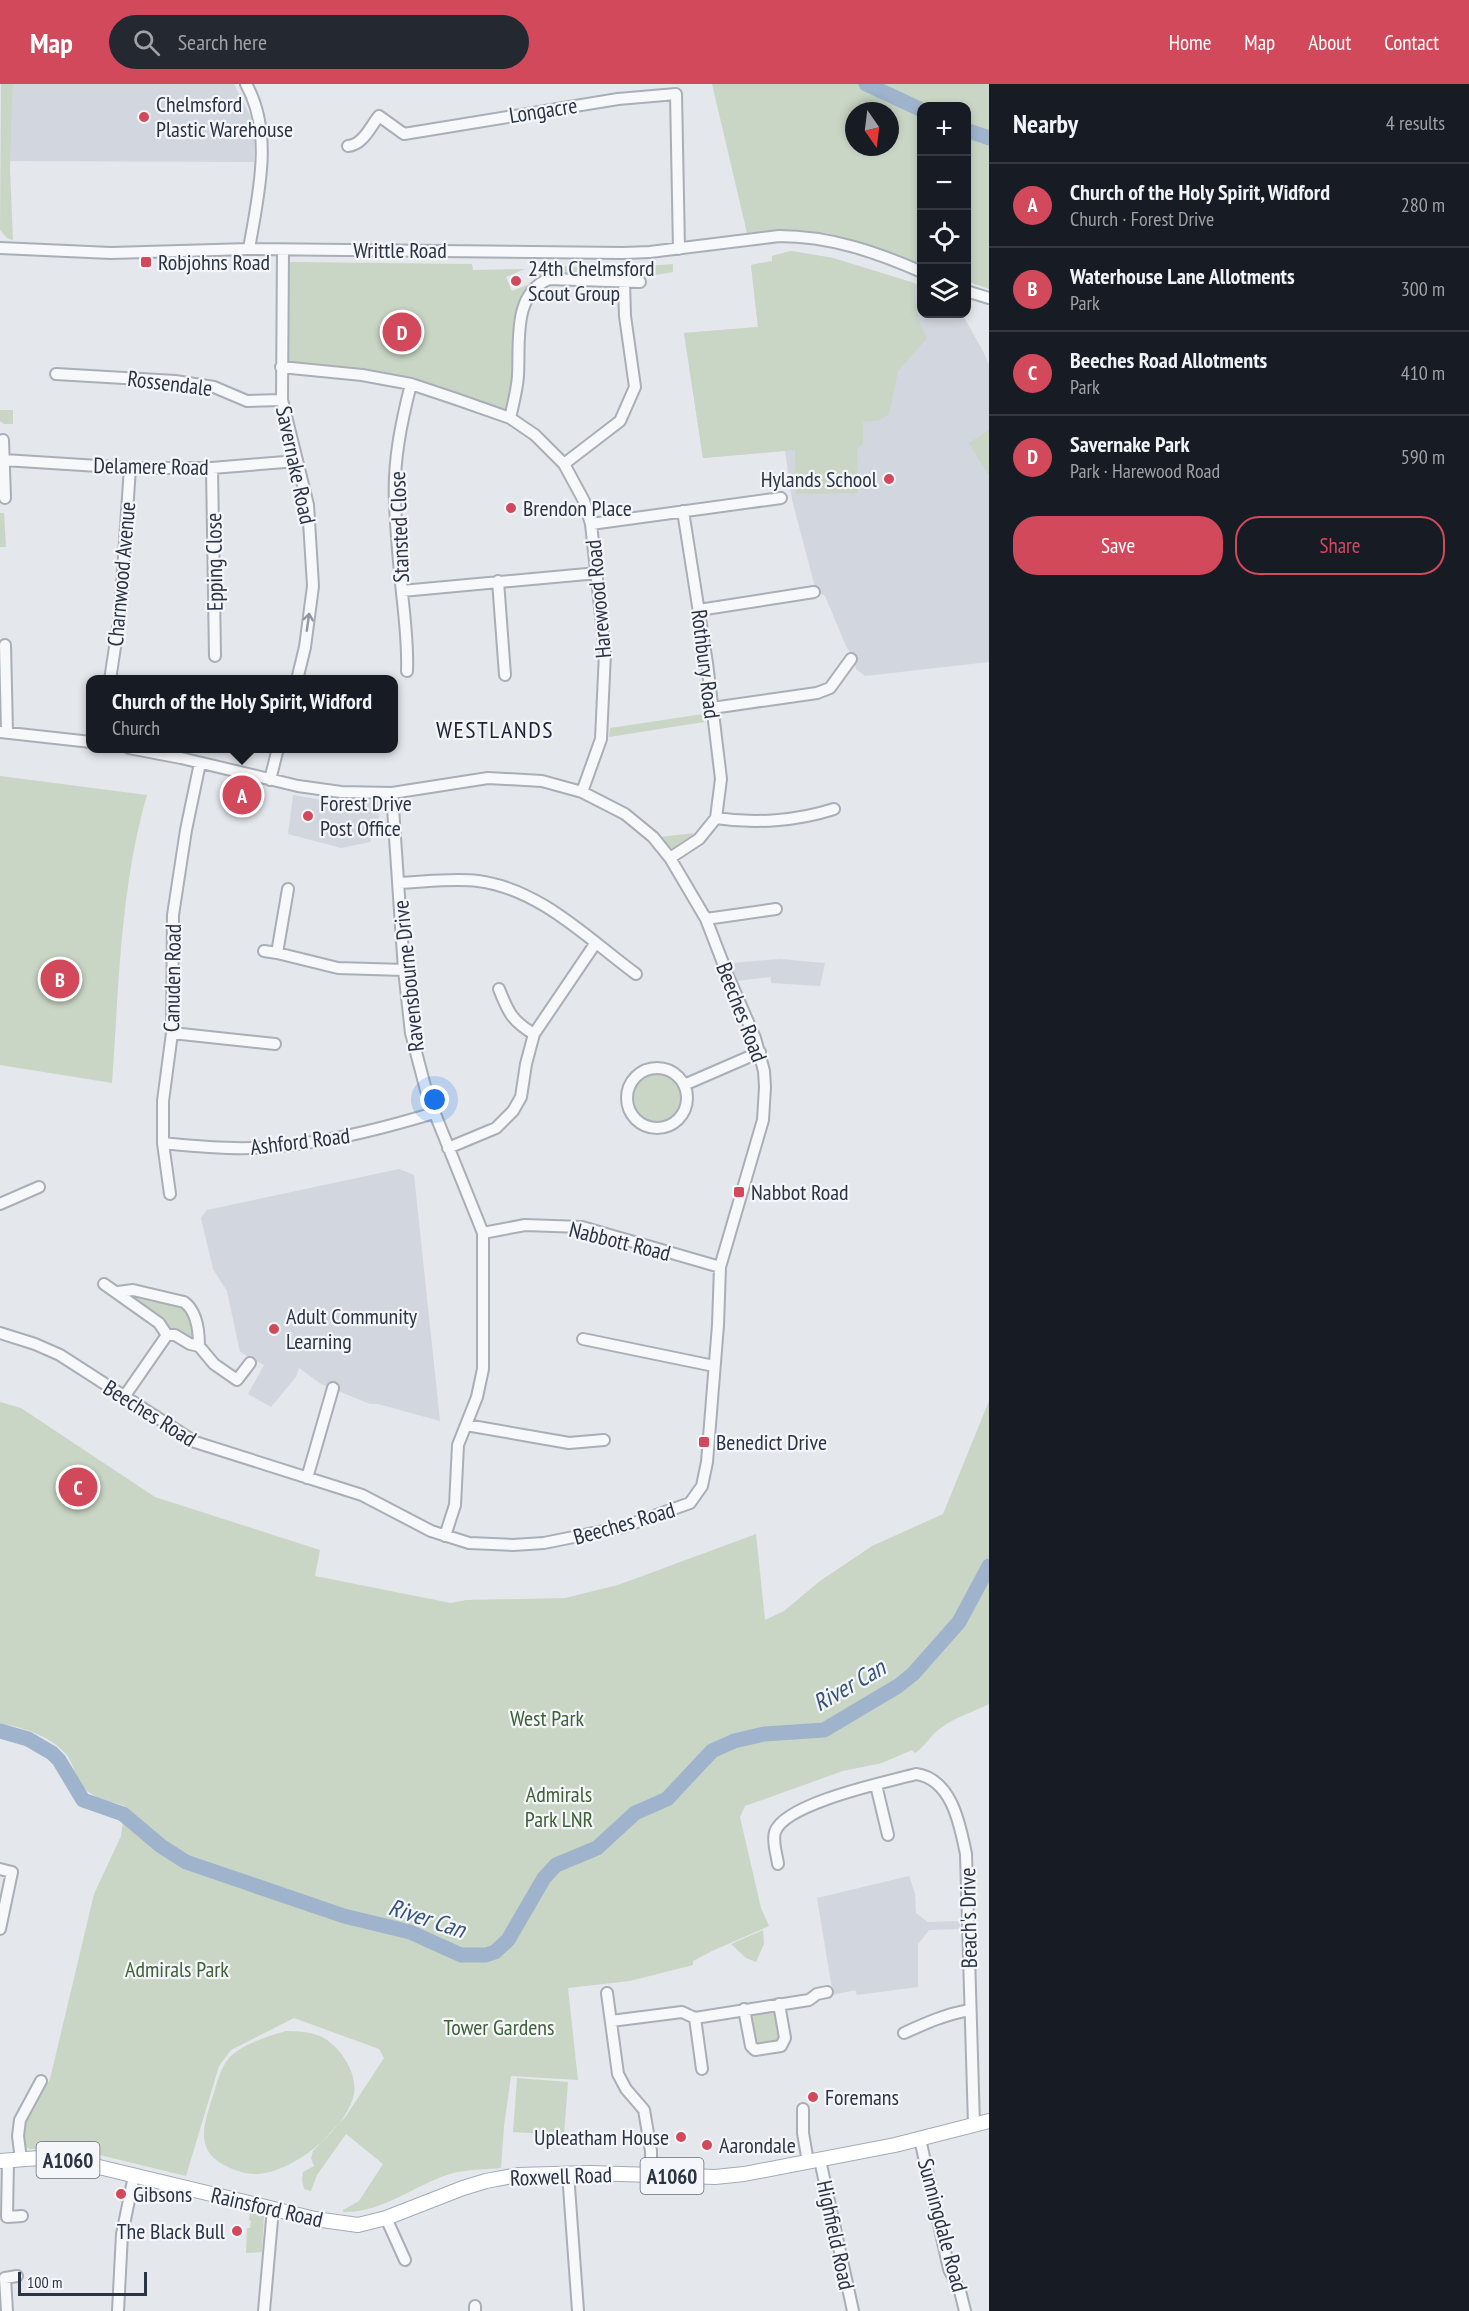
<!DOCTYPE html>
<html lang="en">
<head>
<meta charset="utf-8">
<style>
  body { margin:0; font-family:"PT Sans Narrow",sans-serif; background:#242831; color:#f1f3f6 }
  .controls { position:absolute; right:18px; top:18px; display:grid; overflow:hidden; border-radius:12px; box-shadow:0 3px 9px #0003 }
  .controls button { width:54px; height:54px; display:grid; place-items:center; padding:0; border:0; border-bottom:2px solid #363941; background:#171b24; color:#f1f3f6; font:30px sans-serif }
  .compass { position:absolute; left:845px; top:18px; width:54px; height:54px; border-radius:50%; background:#171b24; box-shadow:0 3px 9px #0003; rotate:166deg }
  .scale { position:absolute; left:18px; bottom:15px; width:129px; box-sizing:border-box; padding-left:6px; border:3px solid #2b3445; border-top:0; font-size:16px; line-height:21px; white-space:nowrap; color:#2b3445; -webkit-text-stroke:4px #f4f6f9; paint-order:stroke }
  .you { position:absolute; left:435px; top:1016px; width:21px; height:21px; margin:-15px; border:4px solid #fff; border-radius:50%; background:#1a73e8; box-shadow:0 0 0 9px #1a73e833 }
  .badge { display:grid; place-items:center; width:39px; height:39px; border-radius:50%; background:#d1495b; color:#fff; font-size:20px; font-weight:700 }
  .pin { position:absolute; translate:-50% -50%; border:3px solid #fff; box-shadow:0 2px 6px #0006 }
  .popup { position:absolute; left:86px; top:591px; width:312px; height:78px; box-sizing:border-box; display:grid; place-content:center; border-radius:12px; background:#171b24; filter:drop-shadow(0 2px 4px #0005); font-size:20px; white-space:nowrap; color:#9ea1a6 }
  .popup b { font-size:22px; color:#f1f3f6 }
  .popup::after { content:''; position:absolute; left:50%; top:100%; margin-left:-12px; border:12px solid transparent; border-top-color:#171b24 }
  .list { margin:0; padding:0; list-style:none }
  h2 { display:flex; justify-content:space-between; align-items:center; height:78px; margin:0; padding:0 24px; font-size:26px }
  h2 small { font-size:20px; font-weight:400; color:#9ea1a6 }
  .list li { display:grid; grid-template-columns:39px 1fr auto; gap:18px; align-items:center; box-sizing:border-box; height:84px; padding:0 24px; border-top:2px solid #363941 }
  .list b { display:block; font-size:22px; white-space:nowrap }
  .list p { margin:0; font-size:20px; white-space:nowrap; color:#9ea1a6 }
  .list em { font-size:20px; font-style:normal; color:#9ea1a6 }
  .actions { display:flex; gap:12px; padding:18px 24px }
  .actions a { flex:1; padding:14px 0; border:2px solid #d1495b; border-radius:24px; text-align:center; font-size:21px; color:#d1495b }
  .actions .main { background:#d1495b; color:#fff }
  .icon { flex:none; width:33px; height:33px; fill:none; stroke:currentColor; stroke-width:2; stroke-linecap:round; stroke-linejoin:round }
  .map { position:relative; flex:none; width:989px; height:2227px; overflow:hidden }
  header { display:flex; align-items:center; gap:36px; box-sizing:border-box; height:84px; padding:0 30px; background:#d1495b; color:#fff }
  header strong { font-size:28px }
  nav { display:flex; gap:33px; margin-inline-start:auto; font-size:21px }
  .search { width:420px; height:54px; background:#242831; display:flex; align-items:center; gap:15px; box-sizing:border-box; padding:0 21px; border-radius:33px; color:#9ea1a6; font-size:22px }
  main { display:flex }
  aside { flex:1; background:#171b24 }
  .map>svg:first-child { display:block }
  .built { fill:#d2d6de }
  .green { fill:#c9d6c5; fill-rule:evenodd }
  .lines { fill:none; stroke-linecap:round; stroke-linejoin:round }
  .stream { stroke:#9fb4cc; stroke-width:2 }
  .river { stroke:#9fb4cc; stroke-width:15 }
  .minor-casing { stroke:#a9aeb7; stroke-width:14 }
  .major-casing { stroke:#a3abb8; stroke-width:16 }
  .minor { stroke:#f7f8fa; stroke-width:10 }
  .major { stroke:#fff; stroke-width:14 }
  .oneway { stroke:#9196a0 }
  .poi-dot { fill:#d1495b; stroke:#f4f6f9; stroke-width:2 }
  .labels { text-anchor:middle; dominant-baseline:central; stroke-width:4.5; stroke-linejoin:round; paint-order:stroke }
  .shield { fill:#f4f6f9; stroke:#676e7b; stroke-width:1.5 }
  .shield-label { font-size:21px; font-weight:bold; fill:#2b3445 }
  .poi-label { font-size:22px; fill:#2b3445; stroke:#f4f6f9; text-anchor:start }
  .street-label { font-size:22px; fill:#2b3445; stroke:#f4f6f9 }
  .park-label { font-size:22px; fill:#3f6138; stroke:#f4f6f9 }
  .neighbourhood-label { font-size:24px; letter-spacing:1.5px; fill:#1d2536; stroke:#f4f6f9 }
  .water-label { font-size:24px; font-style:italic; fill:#34527a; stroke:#f4f6f9 }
</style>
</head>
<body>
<header>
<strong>Map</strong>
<div class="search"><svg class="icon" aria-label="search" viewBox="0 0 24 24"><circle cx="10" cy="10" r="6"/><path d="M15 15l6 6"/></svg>Search here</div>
<nav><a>Home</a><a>Map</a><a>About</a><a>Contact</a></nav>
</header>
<main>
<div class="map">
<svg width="989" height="2227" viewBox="0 0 989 2227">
  <rect width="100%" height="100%" fill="#e4e7ec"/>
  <!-- built -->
  <path class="built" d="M13,0H234L254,39V78L10,77Z
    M791,167L833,174L914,199L921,203L922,230H962L983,267L989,281V578L865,592L856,585L853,573L846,562L825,512L816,507L792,416L785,367L703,374L684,249L758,243L751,181L772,177V172Z
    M293,711L341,719L378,716L379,735L370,736L371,758L341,764L288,750Z
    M780,875L825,879L820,902L771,899V893L737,897L731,879Z
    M399,1085L414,1091L440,1337L378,1320H370L321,1300L299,1284L296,1293L271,1323L248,1310L264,1281L240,1268L227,1207L213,1185L201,1134L207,1126Z
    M909,1792L915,1810L916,1829L928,1838L960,1837V1845L929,1846L918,1860V1903L857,1911L855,1906L833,1911L817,1814Z"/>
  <!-- green -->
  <path class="green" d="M1,0H13L10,85L13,156L7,154L0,146Z
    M712,0H989V205L967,197L966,22H922L921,181L827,149L781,146L747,149ZM854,27H890V63H854Z
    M791,167L833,174L914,199L918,235L927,254L898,287L889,330L880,336L863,338V360L857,365L858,409L796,410L795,366L703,374L684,249L758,243L751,181L772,177V172Z
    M290,178L472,180L473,186L525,185L506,193L512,207L529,200L519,219L515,296L509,327L425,298L373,286L291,279L287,274Z
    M673,180V188L643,193L540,194L537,187L545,182L621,184Z
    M0,326H13V340H4L0,337Z
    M989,346V392L969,359Z
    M0,429H4L6,463H0Z
    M703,630L704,638L609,653L610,644Z
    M0,692L147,711C120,804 119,903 112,999L0,981Z
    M695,749L674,764H669L659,753Z
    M631 1014a26 26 0 1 1 52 0a26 26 0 1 1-52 0Z
    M134,1210C142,1218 164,1221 176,1218L189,1228L188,1232L192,1247L195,1249V1254L190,1256L170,1247L131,1214Z
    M989,1317V1473L980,1493L989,1498V1620C973,1628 956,1633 942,1643C930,1651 926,1662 915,1669L912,1666L882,1679L843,1687L745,1722L740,1733L761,1824L769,1842L712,1867L693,1877V1881L630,1897L568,1904L578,1996L511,1992L504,2042L501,2084C483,2086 464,2085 447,2091C412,2103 381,2129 343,2128V2126L359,2117L383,2080L346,2050L317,2091L311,2107L304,2105L302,2096L303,2088L314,2082L311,2074L313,2067L346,2032L384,1974L379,1965L294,1934L231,1966L219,1982L186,2092L75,2065H30L25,2062L23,2048L24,2040L50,1995L94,1810L121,1752L125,1722C114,1718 100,1716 90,1709C75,1700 76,1683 66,1670C52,1653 21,1642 0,1640V1318L21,1324L155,1413L320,1466L315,1492L451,1519L466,1516L565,1514L618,1501L756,1450L765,1536L784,1527L820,1497L872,1462L943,1430Z
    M763,1846L764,1860L756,1878L746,1874L731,1860Z
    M775,1925L781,1958L755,1962L751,1929Z
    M286,1947C298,1947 311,1948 322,1953C341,1963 360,1992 353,2014C343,2048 291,2089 257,2090C244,2090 233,2086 222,2080C194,2064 205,2037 213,2012C217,1999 220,1985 229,1974C242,1960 268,1952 286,1947Z
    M517,1994L568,1998L564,2051L513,2048Z
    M250,2129L264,2132L262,2168L246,2169L247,2144H250L251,2137L249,2136Z"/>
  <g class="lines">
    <!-- stream -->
    <path class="stream" d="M984,1494L989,1493"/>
    <!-- river -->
    <path class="river" d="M866,0L922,26
      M966,46L989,54
      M0,1647L28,1655L52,1669L59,1676L83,1716L123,1730L161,1762L186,1778L344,1832L410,1848L461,1871H486L495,1868L508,1856L544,1794L556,1781L597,1764L635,1729L667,1715L712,1667L734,1657L764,1650L824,1646L898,1602L913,1590L959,1538L989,1482"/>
    <!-- minor casing -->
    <g class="minor-casing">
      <path id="minor" d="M246,0C274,50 258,111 249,165
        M348,62C363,61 370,43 379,32L404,50L618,15L676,10L679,165
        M0,164L111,169L249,165L623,169L650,168L779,152C830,152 876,168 922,188
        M283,166L282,316L308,421L313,502L305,563L297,596
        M966,207L989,214
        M281,283L362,291L411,300L456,315L510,334L535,351L564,380L584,417L591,440L605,569L601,655L582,708
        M56,290L175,297L214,303L247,317L282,316
        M510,334C513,321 517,306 518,292C520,259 512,210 549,195L640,198
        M3,356L5,414
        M4,376L130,384H212L297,377
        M564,380L620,337L635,303L625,232L624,198
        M212,384L215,572
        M591,440L781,414
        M498,497L505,591
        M402,507L598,489
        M699,526L814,508
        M5,561L7,648
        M407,587C408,561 405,535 402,509C399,479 396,448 395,418C393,378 401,339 411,300
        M110,596L120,530L130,384
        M712,624L817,609L830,604L851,575
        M0,648L91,658
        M270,696L278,664
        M392,709L404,886L411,949L427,1010L483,1149V1285L477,1313L458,1361L455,1421L445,1452
        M716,734C754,740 797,737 834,725
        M670,774L699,755L716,734L721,695L707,579L683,427
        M399,799C425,798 452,794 478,797C540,805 587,854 636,890
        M288,805L277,869L338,884L404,886
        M706,835L776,825
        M264,867L277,869
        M499,905C508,928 512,937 534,950
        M172,949L275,960
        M627 1014a30 30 0 1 1 60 0a30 30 0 1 1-60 0Z
        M684,1001L760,968
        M163,1059C193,1062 222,1065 251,1064C314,1062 374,1047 434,1029
        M448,1064L496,1044L513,1027L521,1013L526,980L534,950L595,860
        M170,1110L163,1059V1017L172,949L173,831L186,746L200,679
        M0,1120L39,1103
        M483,1149L525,1141L582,1143L720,1183
        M104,1200L159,1239L167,1251H175L190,1260L199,1262L214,1280L237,1296L250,1279
        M118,1208L133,1206L184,1218C197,1227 199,1246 199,1262
        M0,1249L35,1260L60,1271L195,1358L362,1411L431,1447L469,1459L513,1461L544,1459L623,1443L690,1419L702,1402L707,1378L718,1241L720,1183L763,1036L765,1003L764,987L755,954L728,892L706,835L670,774L653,753L625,730L582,708L542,697L488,694L392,709L341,708L298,702L181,674L129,664
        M583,1255L714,1282
        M124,1313L167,1251
        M466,1341L569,1359L604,1356
        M307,1394L333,1304
        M876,1701L888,1751
        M778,1780C777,1771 772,1758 775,1748C785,1719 887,1698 916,1690C952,1695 960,1741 966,1770L974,2041
        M0,1785L12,1788L0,1845
        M607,1909L618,1990L626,2005L644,2026L651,2067V2091
        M744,1925L751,1962L755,1966L781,1962L785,1954L779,1920
        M695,1934L809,1916L817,1910L827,1908
        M611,1937L682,1928L695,1934L702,1985
        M904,1949C926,1939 946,1930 970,1926
        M803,2025V2049L808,2078
        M920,2055L949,2185L960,2207L965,2227
        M21,2075L18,2052L20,2036L41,1997
        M8,2076L7,2133L22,2132
        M820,2076L853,2227
        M568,2089L578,2227
        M386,2134L405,2176
        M475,2222V2227
        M7,2227L5,2194L17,2192
        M118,2227L122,2150L134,2092
        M264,2227L273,2124"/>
    </g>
    <!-- major casing -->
    <g class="major-casing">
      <path id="major" d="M0,2077L39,2074L74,2077L315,2135L358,2141L386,2134L463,2104L486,2097L518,2091L590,2089L715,2093L744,2090L895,2061L989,2037"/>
    </g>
    <!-- minor -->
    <use href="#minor" class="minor"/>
    <!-- major -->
    <use href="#major" class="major"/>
  </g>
  <!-- one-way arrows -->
  <defs><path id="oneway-shaft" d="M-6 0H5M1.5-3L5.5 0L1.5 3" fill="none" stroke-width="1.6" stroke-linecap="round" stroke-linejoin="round" transform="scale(1.5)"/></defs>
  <use class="oneway" href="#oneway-shaft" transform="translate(308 538) rotate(-82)"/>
  <!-- markers -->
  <g class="poi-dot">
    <circle cx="144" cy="33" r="6"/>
    <rect x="140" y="172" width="12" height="12" rx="3"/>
    <circle cx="516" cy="197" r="6"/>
    <circle cx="889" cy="395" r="6"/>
    <circle cx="511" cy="424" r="6"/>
    <circle cx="308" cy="732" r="6"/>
    <rect x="733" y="1102" width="12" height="12" rx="3"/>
    <circle cx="274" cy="1245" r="6"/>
    <rect x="698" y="1352" width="12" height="12" rx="3"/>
    <circle cx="813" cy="2013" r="6"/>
    <circle cx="681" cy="2053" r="6"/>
    <circle cx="707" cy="2061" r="6"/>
    <circle cx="121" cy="2110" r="6"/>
    <circle cx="237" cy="2147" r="6"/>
  </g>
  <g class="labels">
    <!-- shield labels -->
    <g class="shield">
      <rect x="36.5" y="2058" width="63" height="36" rx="4.5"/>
      <rect x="640.5" y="2074" width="63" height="36" rx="4.5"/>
    </g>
    <g class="shield-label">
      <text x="68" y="2076">A1060</text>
      <text x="672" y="2092">A1060</text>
    </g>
    <!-- poi labels -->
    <g class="poi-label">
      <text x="156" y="20">Chelmsford<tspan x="156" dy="25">Plastic Warehouse</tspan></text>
      <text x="158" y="178">Robjohns Road</text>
      <text x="528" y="184">24th Chelmsford<tspan x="528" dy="25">Scout Group</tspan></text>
      <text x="877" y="395" text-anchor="end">Hylands School</text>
      <text x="523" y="424">Brendon Place</text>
      <text x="320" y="719">Forest Drive<tspan x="320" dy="25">Post Office</tspan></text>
      <text x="751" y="1108">Nabbot Road</text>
      <text x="286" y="1232">Adult Community<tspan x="286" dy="25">Learning</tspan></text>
      <text x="716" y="1358">Benedict Drive</text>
      <text x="825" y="2013">Foremans</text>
      <text x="669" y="2053" text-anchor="end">Upleatham House</text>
      <text x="719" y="2061">Aarondale</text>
      <text x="133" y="2110">Gibsons</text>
      <text x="225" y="2147" text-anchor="end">The Black Bull</text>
    </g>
    <!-- street labels -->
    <g class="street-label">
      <text transform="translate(543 26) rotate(-9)">Longacre</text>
      <text x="400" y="166">Writtle Road</text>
      <text transform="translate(170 299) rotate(7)">Rossendale</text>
      <text transform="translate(296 381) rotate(78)">Savernake Road</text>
      <text transform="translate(151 382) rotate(1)">Delamere Road</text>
      <text transform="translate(399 443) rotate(-92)">Stansted Close</text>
      <text transform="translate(214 478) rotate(-91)">Epping Close</text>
      <text transform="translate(121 490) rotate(-85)">Charnwood Avenue</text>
      <text transform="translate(598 515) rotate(-95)">Harewood Road</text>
      <text transform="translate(706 580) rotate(83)">Rothbury Road</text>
      <text transform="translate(408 892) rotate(-96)">Ravensbourne Drive</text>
      <text transform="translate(172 894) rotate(-89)">Canuden Road</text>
      <text transform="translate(742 928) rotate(69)">Beeches Road</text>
      <text transform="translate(300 1057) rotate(-7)">Ashford Road</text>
      <text transform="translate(620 1157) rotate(14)">Nabbott Road</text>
      <text transform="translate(150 1329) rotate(32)">Beeches Road</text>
      <text transform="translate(624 1439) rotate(-16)">Beeches Road</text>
      <text transform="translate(968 1834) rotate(-91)">Beach's Drive</text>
      <text transform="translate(561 2092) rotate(-2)">Roxwell Road</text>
      <text transform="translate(267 2123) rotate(13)">Rainsford Road</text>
      <text transform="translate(943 2141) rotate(75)">Sunningdale Road</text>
      <text transform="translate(836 2151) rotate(78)">Highfield Road</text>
    </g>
    <!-- park labels -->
    <g class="park-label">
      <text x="547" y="1634">West Park</text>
      <text x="559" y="1710">Admirals<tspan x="559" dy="25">Park LNR</tspan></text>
      <text x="177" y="1885">Admirals Park</text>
      <text x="499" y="1943">Tower Gardens</text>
    </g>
    <!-- neighbourhood labels -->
    <g class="neighbourhood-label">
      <text x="495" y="645">WESTLANDS</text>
    </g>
    <!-- water labels -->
    <g class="water-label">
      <text transform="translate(849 1601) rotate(-30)">River Can</text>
      <text transform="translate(427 1834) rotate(18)">River Can</text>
    </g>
  </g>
</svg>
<div class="controls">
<button>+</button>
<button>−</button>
<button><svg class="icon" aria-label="locate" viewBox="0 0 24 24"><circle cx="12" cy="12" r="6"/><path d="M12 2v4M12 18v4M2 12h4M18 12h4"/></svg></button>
<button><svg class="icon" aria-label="layers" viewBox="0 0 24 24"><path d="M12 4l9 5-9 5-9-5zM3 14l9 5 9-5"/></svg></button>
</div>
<svg class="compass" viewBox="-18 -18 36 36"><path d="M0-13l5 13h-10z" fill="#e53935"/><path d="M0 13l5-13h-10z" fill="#9ea1a6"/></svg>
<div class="scale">100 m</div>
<div class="you"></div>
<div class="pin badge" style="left:242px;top:711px">A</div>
<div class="popup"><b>Church of the Holy Spirit, Widford</b>Church</div>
<div class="pin badge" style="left:60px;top:895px">B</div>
<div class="pin badge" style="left:78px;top:1403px">C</div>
<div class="pin badge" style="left:402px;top:248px">D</div>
</div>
<aside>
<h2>Nearby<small>4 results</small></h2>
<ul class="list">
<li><span class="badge">A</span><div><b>Church of the Holy Spirit, Widford</b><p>Church · Forest Drive</p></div><em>280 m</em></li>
<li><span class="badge">B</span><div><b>Waterhouse Lane Allotments</b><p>Park</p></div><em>300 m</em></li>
<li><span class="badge">C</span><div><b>Beeches Road Allotments</b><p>Park</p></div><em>410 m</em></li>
<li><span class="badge">D</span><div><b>Savernake Park</b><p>Park · Harewood Road</p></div><em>590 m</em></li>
</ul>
<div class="actions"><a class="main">Save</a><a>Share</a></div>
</aside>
</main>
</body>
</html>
